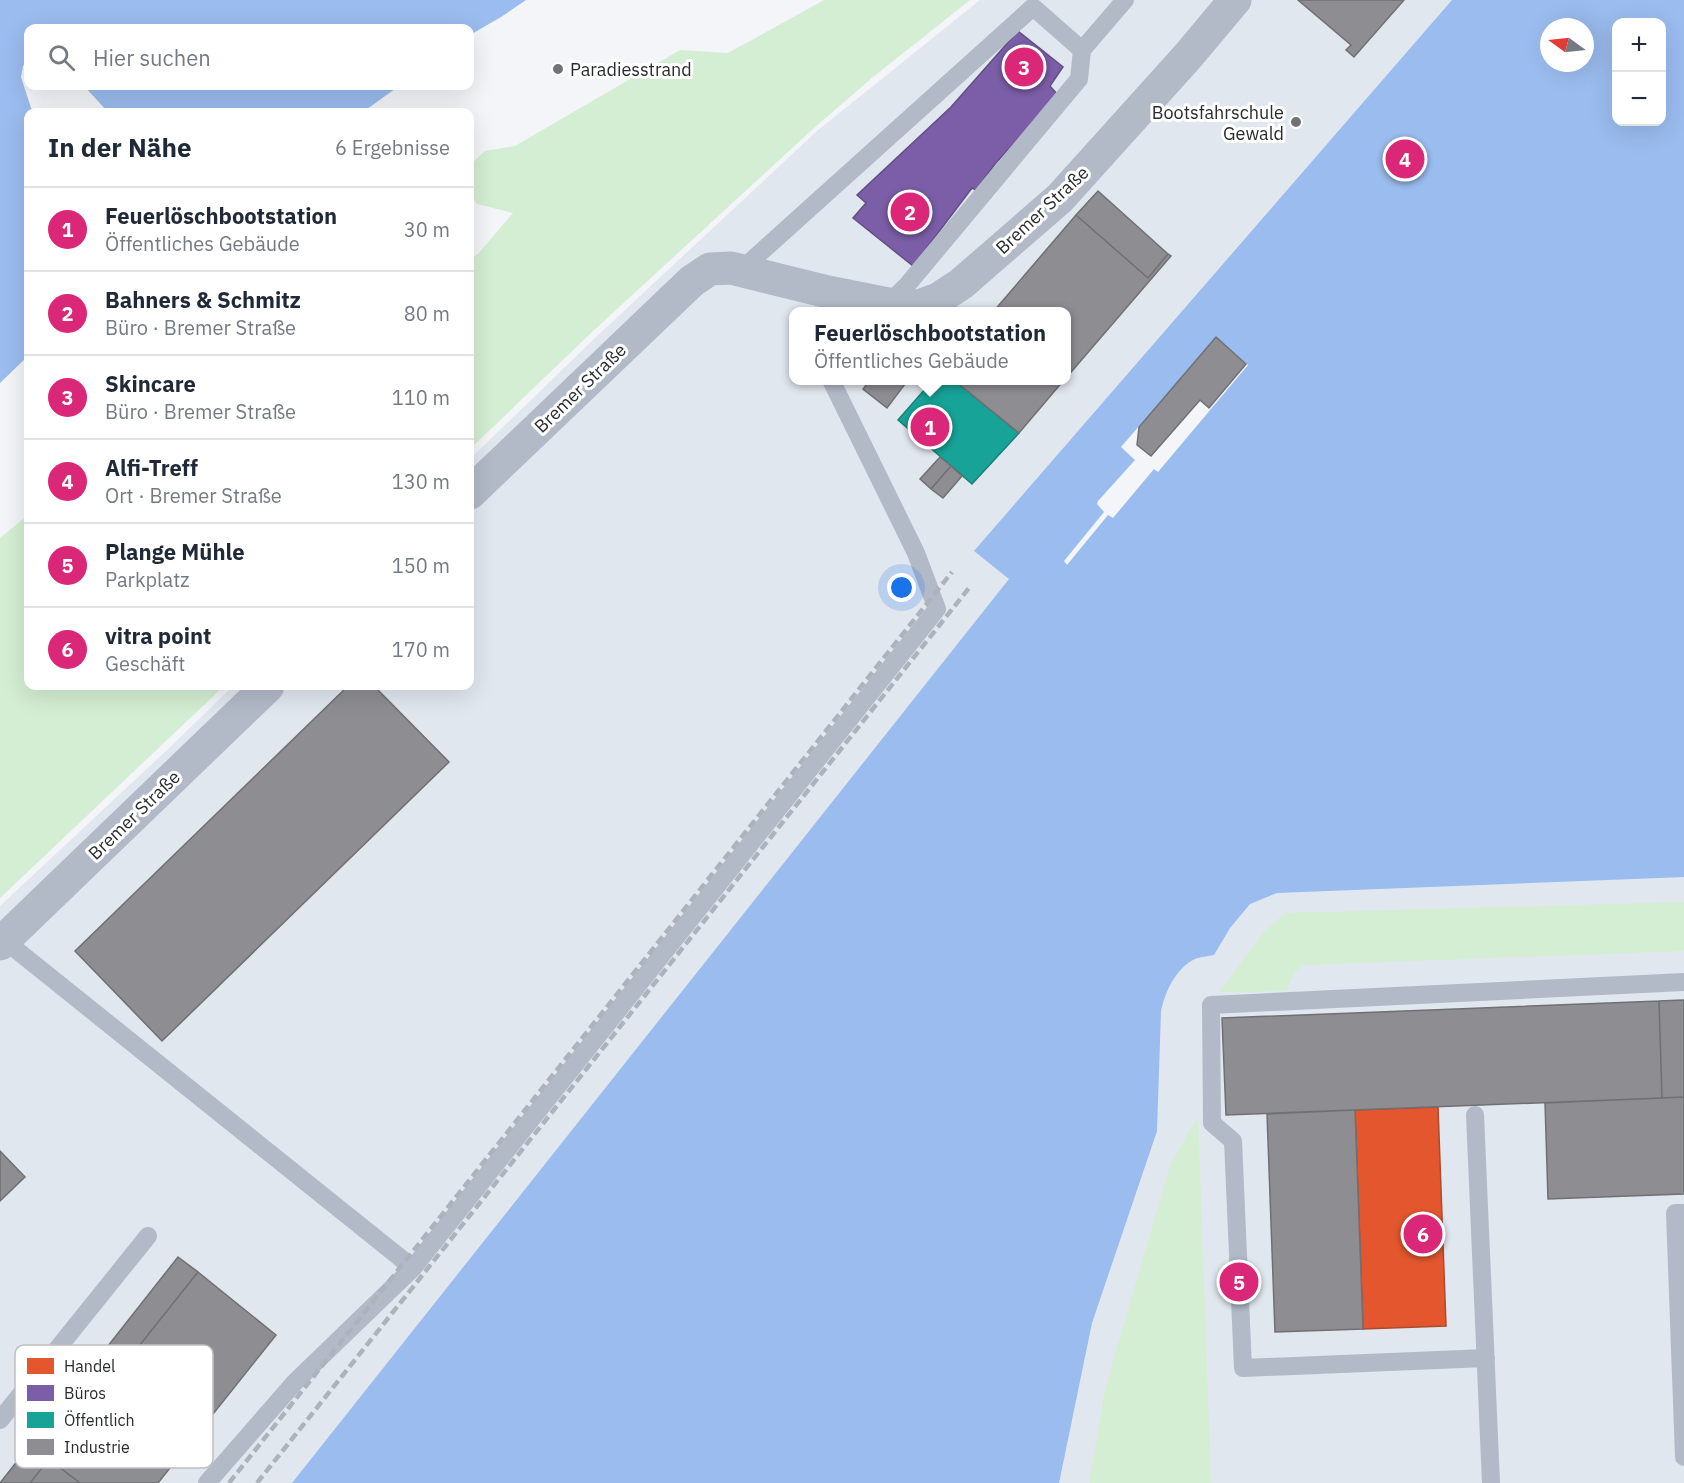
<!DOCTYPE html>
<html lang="de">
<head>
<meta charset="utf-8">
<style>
  body { margin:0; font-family:"IBM Plex Sans",sans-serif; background:#f6f6f7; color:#1f2937 }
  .controls { position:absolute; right:18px; top:18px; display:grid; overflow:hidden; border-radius:12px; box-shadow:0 6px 24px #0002 }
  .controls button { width:54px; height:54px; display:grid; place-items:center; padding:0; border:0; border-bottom:2px solid #e0e1e3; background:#fff; color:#1f2937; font:30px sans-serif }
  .compass { position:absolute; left:1540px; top:18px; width:54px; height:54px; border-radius:50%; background:#fff; box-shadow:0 6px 24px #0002; rotate:285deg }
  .you { position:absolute; left:902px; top:588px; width:21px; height:21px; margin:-15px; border:4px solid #fff; border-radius:50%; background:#1a73e8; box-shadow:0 0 0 9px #1a73e833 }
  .badge { display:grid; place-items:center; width:39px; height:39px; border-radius:50%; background:#db2777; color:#fff; font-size:20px; font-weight:700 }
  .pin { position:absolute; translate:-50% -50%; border:3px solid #fff; box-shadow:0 2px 6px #0006 }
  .popup { position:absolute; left:789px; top:307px; width:282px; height:78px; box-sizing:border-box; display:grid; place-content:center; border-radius:12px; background:#fff; filter:drop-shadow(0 2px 4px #0005); font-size:20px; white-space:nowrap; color:#747a83 }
  .popup b { font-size:22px; color:#1f2937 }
  .popup::after { content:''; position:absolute; left:50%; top:100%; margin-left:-12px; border:12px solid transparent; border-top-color:#fff }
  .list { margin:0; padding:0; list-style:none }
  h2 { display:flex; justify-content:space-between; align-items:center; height:78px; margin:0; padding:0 24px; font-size:26px }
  h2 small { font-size:20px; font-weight:400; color:#747a83 }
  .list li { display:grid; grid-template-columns:39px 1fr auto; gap:18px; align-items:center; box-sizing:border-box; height:84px; padding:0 24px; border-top:2px solid #e0e1e3 }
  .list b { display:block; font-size:22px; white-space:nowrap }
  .list p { margin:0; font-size:20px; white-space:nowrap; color:#747a83 }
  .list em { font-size:20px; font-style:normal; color:#747a83 }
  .icon { flex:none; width:33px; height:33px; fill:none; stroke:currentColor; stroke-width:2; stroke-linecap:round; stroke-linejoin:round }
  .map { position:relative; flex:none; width:1684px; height:1483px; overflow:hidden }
  .search { position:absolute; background:#fff; box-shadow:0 6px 24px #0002; left:24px; top:24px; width:450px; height:66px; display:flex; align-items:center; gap:15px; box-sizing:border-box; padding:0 21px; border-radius:12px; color:#747a83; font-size:22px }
  .panel { position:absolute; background:#fff; box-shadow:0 6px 24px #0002; left:24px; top:108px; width:450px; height:582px; border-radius:12px }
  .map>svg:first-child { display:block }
  .built { fill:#e1e7ef; fill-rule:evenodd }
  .green { fill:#d3eed2 }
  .water { fill:#9abcee; fill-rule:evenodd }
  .pier { fill:#f3f5f8 }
  .shops { fill:#e4572e; stroke:#ac4a2e; stroke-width:1.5 }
  .offices { fill:#7b5ea7; stroke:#624f82; stroke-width:1.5 }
  .public { fill:#17a398; stroke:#1c7f78; stroke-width:1.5 }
  .industry { fill:#8d8d92; stroke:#6f7074; stroke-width:1.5 }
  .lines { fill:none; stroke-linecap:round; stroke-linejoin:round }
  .lane { stroke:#b2bac8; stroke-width:18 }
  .street { stroke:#b2bac8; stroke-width:33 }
  .rail { stroke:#aeb3bb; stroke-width:4.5; stroke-dasharray:9 4.5; stroke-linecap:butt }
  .poi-dot { fill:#707274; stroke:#fff; stroke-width:2 }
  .labels { text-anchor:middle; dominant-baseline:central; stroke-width:6; stroke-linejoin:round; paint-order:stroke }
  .poi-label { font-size:18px; fill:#292b2d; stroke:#fff; text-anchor:start }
  .street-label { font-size:18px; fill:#292b2d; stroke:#fff }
  .key { fill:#fff; stroke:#bfbfc0; stroke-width:1.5 }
  .key-label { font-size:16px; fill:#292b2d }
</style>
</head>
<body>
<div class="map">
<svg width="1684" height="1483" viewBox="0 0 1684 1483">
  <rect width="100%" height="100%" fill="#f3f5f8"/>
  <!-- built -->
  <path class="built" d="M980,0H1647L1616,22L1584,185L1684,296V1483H0V906L167,750L233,686H470V459L595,338L817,131ZM1549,27H1585V63H1549ZM794,312H1066V380H794Z"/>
  <!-- green -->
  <path class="green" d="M824,0H970L873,77L814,128L592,332L470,449V259L478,254L513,213L477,204L470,194V165L485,151L515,146L680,50L728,53Z
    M28,515V686H224L0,898V538Z
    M1684,902V951L1303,965L1294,973L1286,991L1219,992L1264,932L1285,913Z
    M1198,1116L1211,1483H1089L1105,1389L1170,1165Z"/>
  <!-- water -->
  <path class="water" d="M0,0H526L501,17L470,35V28H28V58L23,66L21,77L31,108L34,112H28V356L0,383Z
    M1452,0H1684V877L1277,893L1250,904L1230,928L1214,955C1208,956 1200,957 1195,959C1176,968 1165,992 1161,1011L1157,1131L1092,1323L1059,1483H292L1009,579L974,551ZM1616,22H1662V122H1616ZM1549,27H1585V63H1549Z
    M84,86H399L363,112H108Z"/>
  <!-- pier -->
  <path class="pier" d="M1216,337L1248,365L1158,472L1154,469L1113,518L1108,515L1067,565L1064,561L1104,512L1097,504L1098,501L1135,460L1121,447Z"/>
  <!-- shops -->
  <path class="shops" d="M1438,1107L1446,1326L1363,1329L1355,1110Z"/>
  <!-- offices -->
  <path class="offices" d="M1018,31L1063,67L1050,86L1058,95L995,164L976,190L972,188L913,266L853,218L866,203L857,195L951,107Z"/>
  <!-- public -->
  <path class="public" d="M933,380H954L1019,433L972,484L898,420Z"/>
  <!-- industry -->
  <path class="industry" d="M1298,0H1404L1354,57L1346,50L1351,45Z
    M1403,140L1424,159L1407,178L1386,158Z
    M1098,191L1168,254L1148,278L1076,215Z
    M1076,215L1148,278L1168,254L1171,256L1066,378V312H993Z
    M1216,337L1246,364L1209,408L1200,400L1151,456L1137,445L1139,427Z
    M870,380H908L887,408L863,389Z
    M954,380H1064L1019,433Z
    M940,457L951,466L931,489L920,479Z
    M951,466L962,476L943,498L931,489Z
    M348,686H374L449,762L162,1041L75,951Z
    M1684,1000V1097L1662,1098L1659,1001Z
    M1659,1001L1662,1098L1226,1115L1222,1018Z
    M1684,1097V1194L1548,1199L1545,1103Z
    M1355,1110L1363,1329L1275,1332L1267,1114Z
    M0,1151L25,1177L0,1201Z
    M178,1257L198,1272L30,1483H0Z
    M198,1272L276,1335L158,1483H80L49,1459Z
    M49,1459L80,1483H30Z"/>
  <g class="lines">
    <!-- lane -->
    <path class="lane" d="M740,271L1033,7L1082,50
      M888,304L908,284L1079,79L1082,50L1125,0
      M4,940L413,1268L295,1382L207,1483
      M1475,1115L1491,1483
      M1684,1213H1675L1684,1457
      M413,1268L937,609L916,553L831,380
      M1486,1358L1243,1368L1233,1141L1212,1123L1211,1005L1684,982
      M0,1420L148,1236"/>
    <!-- street -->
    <path class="street" d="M470,493L692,281L710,269L731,268L828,292L888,304L919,306L938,299L961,284L1060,198L1188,56L1235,0
      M0,944L268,686"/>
    <!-- rail -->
    <path class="rail" d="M229,1483L952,572
      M257,1483L969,588"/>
  </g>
  <!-- markers -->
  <g class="poi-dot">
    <circle cx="558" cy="69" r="6"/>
    <circle cx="1296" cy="122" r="6"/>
  </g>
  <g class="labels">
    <!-- poi labels -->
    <g class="poi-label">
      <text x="570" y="69">Paradiesstrand</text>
      <text x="1284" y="112" text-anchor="end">Bootsfahrschule<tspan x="1284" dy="21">Gewald</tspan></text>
    </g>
    <!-- street labels -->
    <g class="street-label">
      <text transform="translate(1042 210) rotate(-43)">Bremer Straße</text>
      <text transform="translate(580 388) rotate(-44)">Bremer Straße</text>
      <text transform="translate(134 815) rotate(-44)">Bremer Straße</text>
    </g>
  </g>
  <!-- legend -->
  <rect x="15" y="1345" width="198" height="123" rx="9" class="key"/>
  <rect x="27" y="1358" width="27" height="16" fill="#e4572e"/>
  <rect x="27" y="1385" width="27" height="16" fill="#7b5ea7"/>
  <rect x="27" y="1412" width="27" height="16" fill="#17a398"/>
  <rect x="27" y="1439" width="27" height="16" fill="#8d8d92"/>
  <g class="key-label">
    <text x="64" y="1372">Handel</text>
    <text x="64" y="1399">Büros</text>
    <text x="64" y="1426">Öffentlich</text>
    <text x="64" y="1453">Industrie</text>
  </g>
</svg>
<div class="controls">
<button>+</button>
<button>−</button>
</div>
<svg class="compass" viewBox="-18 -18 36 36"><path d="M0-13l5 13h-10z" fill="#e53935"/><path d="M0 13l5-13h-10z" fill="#747a83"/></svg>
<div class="you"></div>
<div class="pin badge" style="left:930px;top:427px">1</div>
<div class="popup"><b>Feuerlöschbootstation</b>Öffentliches Gebäude</div>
<div class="pin badge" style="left:910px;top:212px">2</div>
<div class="pin badge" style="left:1024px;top:67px">3</div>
<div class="pin badge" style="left:1405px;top:159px">4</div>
<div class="pin badge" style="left:1239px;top:1282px">5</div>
<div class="pin badge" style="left:1423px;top:1234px">6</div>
<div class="search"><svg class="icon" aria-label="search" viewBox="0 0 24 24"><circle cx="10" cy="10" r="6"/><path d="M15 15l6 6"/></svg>Hier suchen</div>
<section class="panel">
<h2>In der Nähe<small>6 Ergebnisse</small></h2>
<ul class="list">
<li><span class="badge">1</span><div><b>Feuerlöschbootstation</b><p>Öffentliches Gebäude</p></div><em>30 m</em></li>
<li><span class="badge">2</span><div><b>Bahners &amp; Schmitz</b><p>Büro · Bremer Straße</p></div><em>80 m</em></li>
<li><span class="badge">3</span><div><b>Skincare</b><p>Büro · Bremer Straße</p></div><em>110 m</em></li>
<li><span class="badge">4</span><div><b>Alfi-Treff</b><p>Ort · Bremer Straße</p></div><em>130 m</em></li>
<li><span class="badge">5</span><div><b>Plange Mühle</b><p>Parkplatz</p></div><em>150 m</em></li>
<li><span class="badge">6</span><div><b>vitra point</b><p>Geschäft</p></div><em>170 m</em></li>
</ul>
</section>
</div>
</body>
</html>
